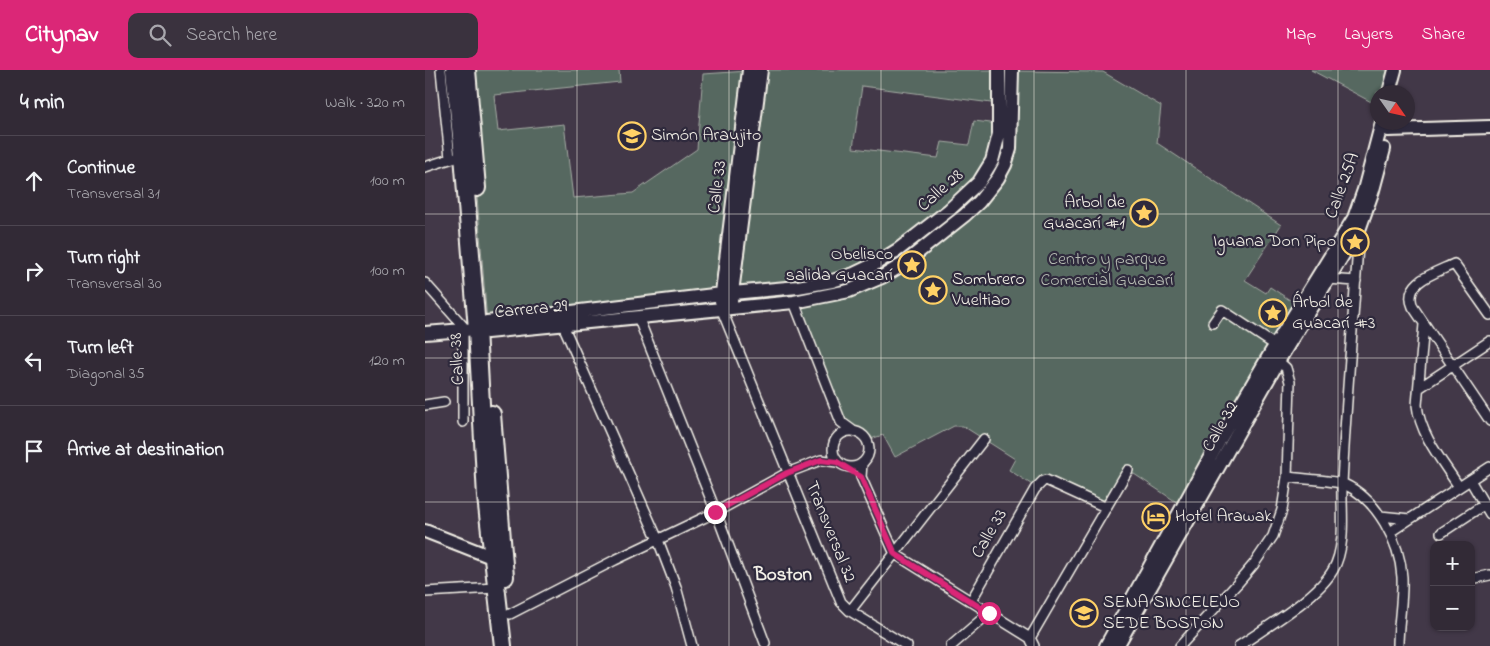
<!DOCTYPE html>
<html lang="en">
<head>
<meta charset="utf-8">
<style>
  body { margin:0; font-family:"Indie Flower",sans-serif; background:#3a323e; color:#f1f3f6 }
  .controls { position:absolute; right:15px; bottom:15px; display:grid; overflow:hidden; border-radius:10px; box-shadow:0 1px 4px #0004 }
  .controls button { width:45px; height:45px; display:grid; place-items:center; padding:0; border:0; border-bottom:1px solid #4d4651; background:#322a36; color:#f1f3f6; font:25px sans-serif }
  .compass { position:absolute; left:945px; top:15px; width:45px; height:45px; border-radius:50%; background:#322a36; box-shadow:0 1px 4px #0004; rotate:124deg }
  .stop { position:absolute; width:15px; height:15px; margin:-11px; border:4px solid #db2777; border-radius:50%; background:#fff }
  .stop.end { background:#db2777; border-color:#fff; box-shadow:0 1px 5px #0008 }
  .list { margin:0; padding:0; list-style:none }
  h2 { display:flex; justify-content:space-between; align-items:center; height:65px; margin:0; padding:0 20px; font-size:21px }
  h2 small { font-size:16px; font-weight:400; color:#a8a7ad }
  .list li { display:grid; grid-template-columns:32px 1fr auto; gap:15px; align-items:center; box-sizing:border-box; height:90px; padding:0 20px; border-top:1px solid #4d4651 }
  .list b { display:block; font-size:19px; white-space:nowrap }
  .list p { margin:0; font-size:16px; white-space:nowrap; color:#a8a7ad }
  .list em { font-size:16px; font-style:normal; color:#a8a7ad }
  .icon { flex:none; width:28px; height:28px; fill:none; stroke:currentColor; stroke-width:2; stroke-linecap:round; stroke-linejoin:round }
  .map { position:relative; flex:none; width:1065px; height:576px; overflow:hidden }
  header { display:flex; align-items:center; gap:30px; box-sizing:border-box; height:70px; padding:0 25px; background:#db2777; color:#fff }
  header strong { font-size:24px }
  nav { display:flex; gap:28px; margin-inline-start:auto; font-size:18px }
  .search { width:350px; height:45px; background:#3a323e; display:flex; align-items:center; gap:12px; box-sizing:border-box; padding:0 18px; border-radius:10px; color:#a8a7ad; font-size:19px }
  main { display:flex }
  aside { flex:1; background:#322a36 }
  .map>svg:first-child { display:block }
  .green { fill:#566860; stroke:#a5aca4 }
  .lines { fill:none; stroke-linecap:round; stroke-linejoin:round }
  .street-casing { stroke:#f4f1e8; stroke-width:12 }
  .secondary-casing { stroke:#f4f1e8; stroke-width:16 }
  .highway-casing { stroke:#f4f1e8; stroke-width:20 }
  .street { stroke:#2f2a3d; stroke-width:9 }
  .secondary { stroke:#2f2a3d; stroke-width:12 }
  .highway { stroke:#2f2a3d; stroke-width:16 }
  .route { stroke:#db2777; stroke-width:6 }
  .grid { fill:none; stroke:#f4f1e8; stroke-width:1; stroke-opacity:0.55 }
  .labels { text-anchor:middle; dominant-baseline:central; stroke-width:4.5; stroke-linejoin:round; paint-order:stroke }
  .poi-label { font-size:18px; fill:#f4f1e8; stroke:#2f2a3d; text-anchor:start }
  .street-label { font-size:18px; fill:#f4f1e8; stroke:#2f2a3d }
  .park-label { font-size:18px; fill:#b5bab2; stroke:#2f2a3d }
  .neighbourhood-label { font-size:19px; font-weight:bold; fill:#f4f1e8; stroke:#2f2a3d }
</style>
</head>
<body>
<header>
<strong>Citynav</strong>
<div class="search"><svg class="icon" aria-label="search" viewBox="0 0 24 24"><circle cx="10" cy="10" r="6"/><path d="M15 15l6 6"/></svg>Search here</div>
<nav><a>Map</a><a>Layers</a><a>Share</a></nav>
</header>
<main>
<aside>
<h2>4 min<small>Walk · 320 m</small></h2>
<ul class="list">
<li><svg class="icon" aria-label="ahead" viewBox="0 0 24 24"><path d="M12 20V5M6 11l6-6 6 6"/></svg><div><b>Continue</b><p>Transversal 31</p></div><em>100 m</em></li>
<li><svg class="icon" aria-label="right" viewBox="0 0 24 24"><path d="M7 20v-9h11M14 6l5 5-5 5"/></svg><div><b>Turn right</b><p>Transversal 30</p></div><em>100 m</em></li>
<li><svg class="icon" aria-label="left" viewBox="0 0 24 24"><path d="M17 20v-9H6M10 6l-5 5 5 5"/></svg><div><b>Turn left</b><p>Diagonal 35</p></div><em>120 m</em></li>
<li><svg class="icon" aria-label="arrive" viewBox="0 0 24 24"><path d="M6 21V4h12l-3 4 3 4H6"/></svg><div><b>Arrive at destination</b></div></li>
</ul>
</aside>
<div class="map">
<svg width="1065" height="576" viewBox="0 0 1065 576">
  <rect width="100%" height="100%" fill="#423848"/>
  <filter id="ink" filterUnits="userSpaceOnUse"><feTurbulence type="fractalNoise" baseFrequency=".02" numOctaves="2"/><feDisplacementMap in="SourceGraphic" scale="10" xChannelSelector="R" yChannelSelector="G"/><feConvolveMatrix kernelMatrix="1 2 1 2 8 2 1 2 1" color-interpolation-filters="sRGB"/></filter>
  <g filter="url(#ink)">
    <!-- green -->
    <path class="green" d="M42,0H194L195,12L69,25L73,61L139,54L148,128L208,123L272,79L278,4L324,1L297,224L62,252Z
      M336,0H574V34L437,16L428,78L513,88L517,72L544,75L549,51L574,54L554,112L429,204L307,223Z
      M886,0H970L964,22H952V35Z
      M587,1L678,2L736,36L732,73L856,155L820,210L841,223L845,217L874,236L759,437L703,400L680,437L621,410L612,418L584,400L590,389L538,356H529L470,387L458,365L442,370C434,362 425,359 416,352L369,232L440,215L540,145L580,95Z"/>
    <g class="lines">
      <!-- street casing -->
      <g class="street-casing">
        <path id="street" d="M16,0L25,88
          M0,97L31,87
          M899,207L903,209L931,211
          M0,213L38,256V352
          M369,232L416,352L427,360
          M296,238L416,532L425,541L482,576
          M1065,245L1029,194C1010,203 977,212 988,237L1065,351
          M213,247L291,442L340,573
          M788,253L797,240L850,275
          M999,254L992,335C995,365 1018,392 1034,417
          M138,255L233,470L251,517L267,576
          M994,318L1065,271
          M0,335L19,332
          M408 379a18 18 0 1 1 36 0a18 18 0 1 1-36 0Z
          M437,393L436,407L470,484L605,568L609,576
          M862,407C875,409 909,410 919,414C952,429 975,472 977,507C978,530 973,553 973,576
          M1045,410L1065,444
          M955,446L985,449
          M965,462L1065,397
          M1016,463L1060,434
          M1046,509L1065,505
          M0,522L71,518
          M546,531L610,419L618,411L621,410L680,437
          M425,541L559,369
          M85,544L190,490L291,442L362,403L396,390L412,392
          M605,568L703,400
          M526,576L564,543
          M755,576L812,514L829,494L848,466L857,440L862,407L865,312L861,298L850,288
          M814,576C841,557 892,528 908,500C922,475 916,441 917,414C921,329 929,244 934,159"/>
      </g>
      <!-- secondary casing -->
      <g class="secondary-casing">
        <path id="secondary" d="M964,22L970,0
          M963,60L1065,57
          M306,230L336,0
          M296,231L324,0
          M52,259L62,262L369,232L424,221L457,207L477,195L540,145L554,132L573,108L580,95L585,79L587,0
          M0,263L52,259L62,252L297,224L373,217L407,211L429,204L450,194L474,179L524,140L554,112L567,91L574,64V0
          M0,461L74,490
          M681,576L794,371L845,284L929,148L939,120L957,52
          M692,576L854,290L935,157L948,120L959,79"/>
      </g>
      <!-- highway casing -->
      <g class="highway-casing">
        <path id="highway" d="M29,0L38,85L52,259L61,427L78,576
          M42,0L52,118
          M67,344L80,507"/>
      </g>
      <!-- street -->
      <use href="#street" class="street"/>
      <!-- secondary -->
      <use href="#secondary" class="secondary"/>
      <!-- highway -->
      <use href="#highway" class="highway"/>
    </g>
  </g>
  <g class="lines" filter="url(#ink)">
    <!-- route -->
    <path class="route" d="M290,442L362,403L396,390L412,392L436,407L470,484L564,543"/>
  </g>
  <!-- grid -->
  <path class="grid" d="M152,0V576M304,0V576M456,0V576M609,0V576M761,0V576M913,0V576M0,144H1065M0,288H1065M0,432H1065"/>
  <!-- icons -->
  <defs>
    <g id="school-ring" transform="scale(1.4375)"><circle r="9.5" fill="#2f2a3d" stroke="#ffd166" stroke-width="1.5"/><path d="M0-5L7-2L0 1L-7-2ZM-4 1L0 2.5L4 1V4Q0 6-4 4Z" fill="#ffd166"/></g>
    <g id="sight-ring" transform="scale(1.4375)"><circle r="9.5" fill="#2f2a3d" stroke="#ffd166" stroke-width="1.5"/><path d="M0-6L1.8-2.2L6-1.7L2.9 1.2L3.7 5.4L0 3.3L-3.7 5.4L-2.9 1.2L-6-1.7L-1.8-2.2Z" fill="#ffd166"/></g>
    <g id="hotel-ring" transform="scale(1.4375)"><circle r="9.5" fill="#2f2a3d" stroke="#ffd166" stroke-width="1.5"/><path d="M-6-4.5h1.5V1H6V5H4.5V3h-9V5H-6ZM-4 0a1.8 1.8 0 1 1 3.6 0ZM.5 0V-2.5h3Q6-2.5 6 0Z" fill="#ffd166"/></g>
    <g id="university-ring" transform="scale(1.4375)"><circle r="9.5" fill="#2f2a3d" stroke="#ffd166" stroke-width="1.5"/><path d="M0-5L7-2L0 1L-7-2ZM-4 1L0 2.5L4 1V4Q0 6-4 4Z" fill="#ffd166"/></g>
  </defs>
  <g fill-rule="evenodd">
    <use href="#school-ring" x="207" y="66"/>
    <use href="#sight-ring" x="719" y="143"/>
    <use href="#sight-ring" x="930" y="172"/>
    <use href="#sight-ring" x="487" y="195"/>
    <use href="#sight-ring" x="508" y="220"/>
    <use href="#sight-ring" x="848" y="243"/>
    <use href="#hotel-ring" x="731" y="447"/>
    <use href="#university-ring" x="659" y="543"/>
  </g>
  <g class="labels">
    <!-- poi labels -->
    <g class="poi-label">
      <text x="226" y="66">Simón Araujito</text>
      <text x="700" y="133" text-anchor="end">Árbol de<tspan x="700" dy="21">Guacarí #1</tspan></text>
      <text x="911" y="172" text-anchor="end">Iguana Don Pipo</text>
      <text x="468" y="185" text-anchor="end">Obelisco<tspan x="468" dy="21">salida Guacarí</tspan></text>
      <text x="527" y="210">Sombrero<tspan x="527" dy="21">Vueltiao</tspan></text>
      <text x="867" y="233">Árbol de<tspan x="867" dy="21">Guacarí #3</tspan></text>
      <text x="750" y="447">Hotel Arawak</text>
      <text x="678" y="533">SENA SINCELEJO<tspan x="678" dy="21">SEDE BOSTON</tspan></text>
    </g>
    <!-- street labels -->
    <g class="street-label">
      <text transform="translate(918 116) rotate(-70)">Calle 25A</text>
      <text transform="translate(293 117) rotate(-83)">Calle 33</text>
      <text transform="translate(516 121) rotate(-41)">Calle 28</text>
      <text transform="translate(106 240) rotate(-5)">Carrera 29</text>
      <text transform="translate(33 289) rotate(-93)">Calle 38</text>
      <text transform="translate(796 357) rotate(-61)">Calle 32</text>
      <text transform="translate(405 462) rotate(68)">Transversal 32</text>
      <text transform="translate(565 464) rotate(-60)">Calle 33</text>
    </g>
    <!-- park labels -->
    <g class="park-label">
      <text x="682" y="190">Centro y parque<tspan x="682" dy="21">Comercial Guacarí</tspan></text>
    </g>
    <!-- neighbourhood labels -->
    <g class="neighbourhood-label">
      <text x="358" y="505">Boston</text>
    </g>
  </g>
</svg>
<div class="controls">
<button>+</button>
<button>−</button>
</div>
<svg class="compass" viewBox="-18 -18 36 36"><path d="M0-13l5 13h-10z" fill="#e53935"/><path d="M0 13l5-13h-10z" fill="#a8a7ad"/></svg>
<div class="stop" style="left:564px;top:543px"></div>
<div class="stop end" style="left:290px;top:442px"></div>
</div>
</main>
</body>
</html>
